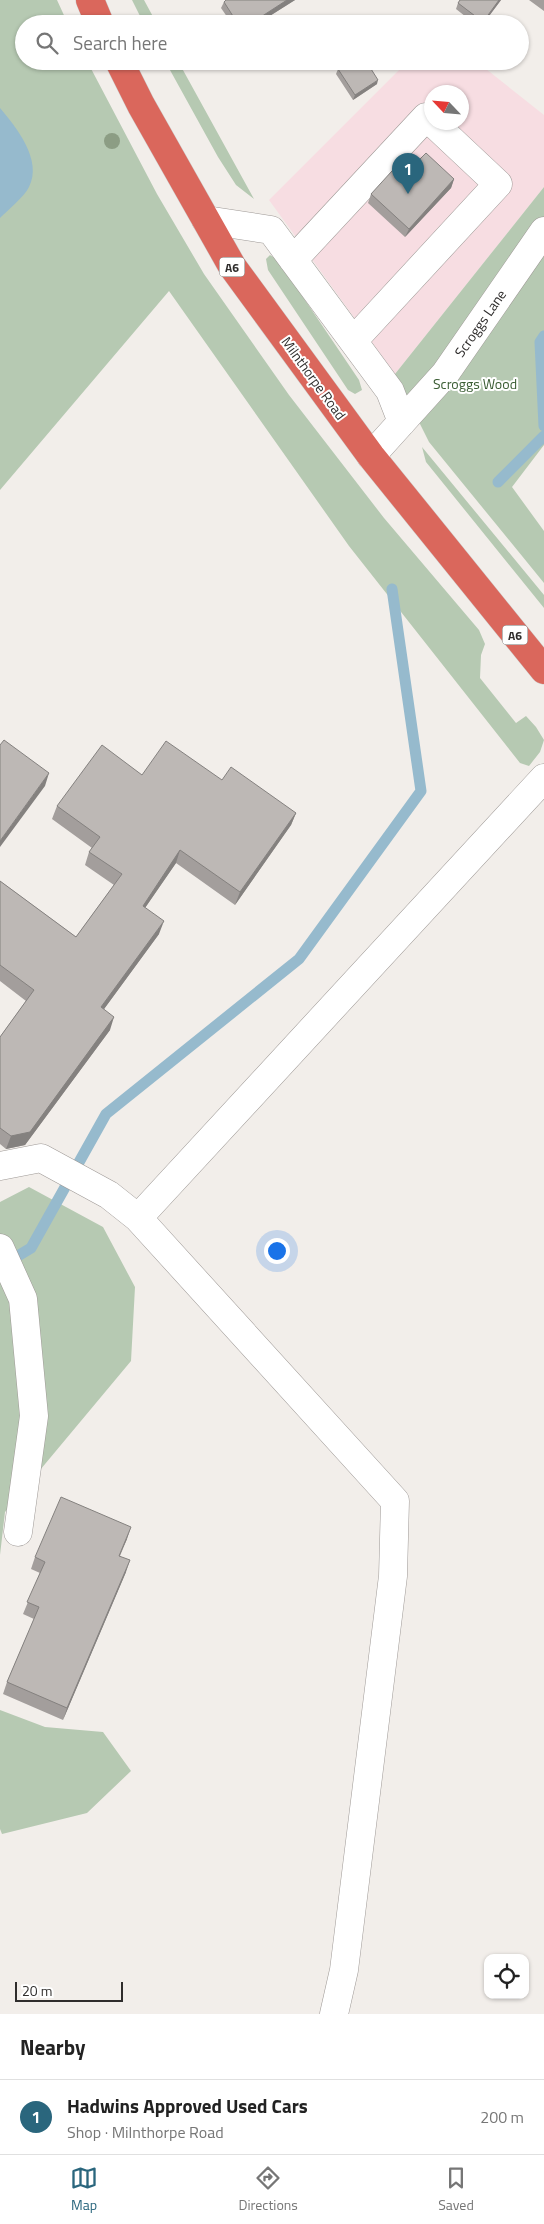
<!DOCTYPE html>
<html lang="en">
<head>
<meta charset="utf-8">
<style>
  body { margin:0; font-family:"Titillium Web",sans-serif; background:#f2f2f2; color:#222 }
  .controls { position:absolute; right:15px; bottom:15px; display:grid; overflow:hidden; border-radius:10px; box-shadow:0 1px 4px #0004 }
  .controls button { width:45px; height:45px; display:grid; place-items:center; padding:0; border:0; border-bottom:1px solid #e0e0e0; background:#fff; color:#222; font:25px sans-serif }
  .compass { position:absolute; left:424px; top:85px; width:45px; height:45px; border-radius:50%; background:#fff; box-shadow:0 1px 4px #0004; rotate:296deg }
  .scale { position:absolute; left:15px; bottom:12px; width:108px; box-sizing:border-box; padding-left:5px; border:2px solid #2f2d2c; border-top:0; font-size:14px; line-height:18px; white-space:nowrap; color:#2f2d2c; -webkit-text-stroke:4px #fff; paint-order:stroke }
  .you { position:absolute; left:276px; top:1250px; width:18px; height:18px; margin:-12px; border:4px solid #fff; border-radius:50%; background:#1a73e8; box-shadow:0 0 0 8px #1a73e833 }
  .badge { display:grid; place-items:center; width:32px; height:32px; border-radius:50%; background:#2a667d; color:#fff; font-size:16px; font-weight:700 }
  .pin { position:absolute; translate:-50% -41px; filter:drop-shadow(0 1px 2px #0008) }
  .pin::after { content:''; position:absolute; top:26px; width:18px; height:15px; background:inherit; clip-path:polygon(0 0,100% 0,50% 100%) }
  .list { margin:0; padding:0; list-style:none }
  h2 { display:flex; justify-content:space-between; align-items:center; height:65px; margin:0; padding:0 20px; font-size:21px }
  h2 small { font-size:16px; font-weight:400; color:#767676 }
  .list li { display:grid; grid-template-columns:32px 1fr auto; gap:15px; align-items:center; box-sizing:border-box; height:75px; padding:0 20px; border-top:1px solid #e0e0e0 }
  .list b { display:block; font-size:19px; white-space:nowrap }
  .list p { margin:0; font-size:16px; white-space:nowrap; color:#767676 }
  .list em { font-size:16px; font-style:normal; color:#767676 }
  .icon { flex:none; width:28px; height:28px; fill:none; stroke:currentColor; stroke-width:2; stroke-linecap:round; stroke-linejoin:round }
  .map { position:relative; flex:none; width:544px; height:2014px; overflow:hidden }
  .search { position:absolute; background:#fff; box-shadow:0 1px 4px #0004; left:15px; right:15px; top:15px; height:55px; display:flex; align-items:center; gap:12px; box-sizing:border-box; padding:0 18px; border-radius:28px; color:#767676; font-size:19px }
  .sheet { height:140px; background:#fff }
  nav { display:flex; justify-content:space-around; align-items:center; box-sizing:border-box; height:70px; border-top:1px solid #e0e0e0; background:#fff; font-size:14px; color:#767676 }
  nav a { display:grid; justify-items:center; gap:2px }
  nav .on { color:#2a667d }
  .map>svg:first-child { display:block }
  .commercial { fill:#f7dde2; fill-rule:evenodd }
  .green { fill:#b6c9b2 }
  .water { fill:#96bacd }
  .lines { fill:none; stroke-linecap:round; stroke-linejoin:round }
  .stream { stroke:#96bacd; stroke-width:11 }
  .minor-casing { stroke:#9e9996; stroke-width:29 }
  .highway-casing { stroke:#cdcdcc; stroke-width:29 }
  .minor { stroke:#fff; stroke-width:28 }
  .highway { stroke:#da675c; stroke-width:28 }
  .tree { fill:#8c9d84 }
  .wall { fill:#a39e9c }
  .shaded-wall { fill:#84817f }
  .building { fill:#bdb8b5; stroke:#84817f }
  .labels { text-anchor:middle; dominant-baseline:central; stroke-width:4; stroke-linejoin:round; paint-order:stroke }
  .shield { fill:#fff; stroke:#6d6c6b; stroke-width:1 }
  .shield-label { font-size:12px; font-weight:bold; fill:#2f2d2c }
  .street-label { font-size:14px; fill:#2f2d2c; stroke:#fff }
  .park-label { font-size:14px; fill:#385b31; stroke:#fff }
</style>
</head>
<body>
<div class="map">
<svg width="544" height="2014" viewBox="0 0 544 2014">
  <rect width="100%" height="100%" fill="#f2eeea"/>
  <!-- commercial -->
  <path class="commercial" d="M408,61H476L544,115V187L395,374L269,200ZM432,92H462V122H432Z"/>
  <!-- green -->
  <path class="green" d="M0,0H57L68,24H24V61H87L157,194L204,274L289,395L384,518L479,630L485,644L481,655L480,678L516,723L526,716L536,727L544,740L540,752L529,766L520,763L349,546L169,291L0,490Z
    M132,0H144L157,24H144Z
    M165,61H178L254,199L236,185L218,157Z
    M544,187V445L512,487L544,531V583L429,442L395,374Z
    M270,255L278,260L359,380L362,390L355,394L348,390L268,270L266,259Z
    M422,447L544,595V608L426,462Z
    M29,1187L103,1227L135,1287L131,1361L5,1512L0,1555V1202Z
    M0,1710L45,1727L103,1732L131,1771L87,1813L2,1834L0,1829Z"/>
  <!-- water -->
  <path class="water" d="M0,108C16,127 43,160 29,187C24,197 8,210 0,218Z"/>
  <g class="lines">
    <!-- stream -->
    <path class="stream" d="M544,336L540,342L544,426
      M498,482L544,436
      M6,1263L31,1248L106,1114L299,959L421,791L392,589"/>
    <!-- minor casing -->
    <g class="minor-casing">
      <path id="minor" d="M206,220L271,230L390,391L402,422
        M293,260L426,117L432,122
        M353,341L498,184L432,122
        M371,456L445,374L544,231
        M0,1166L41,1158L109,1195L138,1218L395,1501L393,1576L344,1970L334,2014
        M138,1218L544,778
        M0,1248L23,1299L34,1416L18,1532"/>
    </g>
    <!-- highway casing -->
    <g class="highway-casing">
      <path id="highway" d="M90,0L100,24
        M119,61L141,105L232,266L371,456L544,670"/>
    </g>
    <!-- minor -->
    <use href="#minor" class="minor"/>
    <!-- highway -->
    <use href="#highway" class="highway"/>
  </g>
  <!-- trees -->
  <circle class="tree" cx="112" cy="141" r="8"/>
  <!-- wall -->
  <path class="wall" d="M226,0H295L257,24H232L221,8L224,2Z
    M460,0H501L483,24H475L456,9L458,3Z
    M529,0H544V11Z
    M338,69L377,84L353,100L336,74Z
    M411,168L454,179L451,188L405,237L368,203L371,194Z
    M142,775L222,780L296,813L291,825L235,905L176,863L145,908L159,934L104,1009L110,1030L25,1145L6,1149L0,1144V1037L26,1001L0,981V881L76,937L114,885L85,865L89,852L92,848L52,819L57,806Z
    M127,1539L120,1556L126,1572L63,1720L3,1694L7,1682L34,1619L23,1614L40,1573L31,1569L35,1557Z"/>
  <!-- shaded-wall -->
  <path class="shaded-wall" d="M287,0H295L257,24H250Z
    M499,0H501L483,24H482Z
    M378,80L377,84L353,100L355,95Z
    M454,179L451,188L405,237L409,229Z
    M49,773L45,786L0,847V841Z
    M296,813L291,825L235,905L240,892Z
    M180,850L176,863L138,918L143,906Z
    M164,921L159,934L96,1020L101,1007Z
    M114,1017L110,1030L25,1145L6,1149L11,1136Z
    M131,1527L127,1539L114,1567L119,1556Z
    M130,1560L126,1572L63,1720L67,1708Z"/>
  <!-- building -->
  <path class="building" d="M226,0H287L250,24H238L224,2Z
    M460,0H499L483,22L458,3Z
    M350,61H366L378,80L355,95L338,69Z
    M426,153L454,179L409,229L371,194L402,160L411,168Z
    M4,740L49,773L0,841V745Z
    M166,741L222,780L231,767L296,813L240,892L180,850L143,906L164,921L101,1007L114,1017L30,1132L11,1136L0,1128V1037L34,990L0,965V881L76,937L122,874L89,852L100,837L57,806L102,745L142,775Z
    M61,1497L131,1527L119,1556L130,1560L67,1708L7,1682L39,1607L27,1602L45,1562L35,1557Z"/>
  <g class="labels">
    <!-- shield labels -->
    <g class="shield">
      <rect x="219.5" y="257.5" width="25" height="19" rx="4"/>
      <rect x="502.5" y="625.5" width="25" height="19" rx="4"/>
    </g>
    <g class="shield-label">
      <text x="232" y="267">A6</text>
      <text x="515" y="635">A6</text>
    </g>
    <!-- street labels -->
    <g class="street-label">
      <text transform="translate(480 323) rotate(-55)">Scroggs Lane</text>
      <text transform="translate(314 378) rotate(54)">Milnthorpe Road</text>
    </g>
    <!-- park labels -->
    <g class="park-label">
      <text x="475" y="383">Scroggs Wood</text>
    </g>
  </g>
</svg>
<div class="controls">
<button><svg class="icon" aria-label="locate" viewBox="0 0 24 24"><circle cx="12" cy="12" r="6"/><path d="M12 2v4M12 18v4M2 12h4M18 12h4"/></svg></button>
</div>
<svg class="compass" viewBox="-18 -18 36 36"><path d="M0-13l5 13h-10z" fill="#e53935"/><path d="M0 13l5-13h-10z" fill="#767676"/></svg>
<div class="scale">20 m</div>
<div class="you"></div>
<div class="pin badge" style="left:408px;top:194px">1</div>
<div class="search"><svg class="icon" aria-label="search" viewBox="0 0 24 24"><circle cx="10" cy="10" r="6"/><path d="M15 15l6 6"/></svg>Search here</div>
</div>
<section class="sheet">
<h2>Nearby<small></small></h2>
<ul class="list">
<li><span class="badge">1</span><div><b>Hadwins Approved Used Cars</b><p>Shop · Milnthorpe Road</p></div><em>200 m</em></li>
</ul>
</section>
<nav>
<a class="on"><svg class="icon" aria-label="map" viewBox="0 0 24 24"><path d="M3 6l6-2 6 2 6-2v14l-6 2-6-2-6 2zM9 4v14M15 6v14"/></svg>Map</a>
<a><svg class="icon" aria-label="directions" viewBox="0 0 24 24"><path d="M12 3l9 9-9 9-9-9zM9 14v-3h6M13 9l2 2-2 2"/></svg>Directions</a>
<a><svg class="icon" aria-label="saved" viewBox="0 0 24 24"><path d="M7 4h10v16l-5-4-5 4z"/></svg>Saved</a>
</nav>
</body>
</html>
